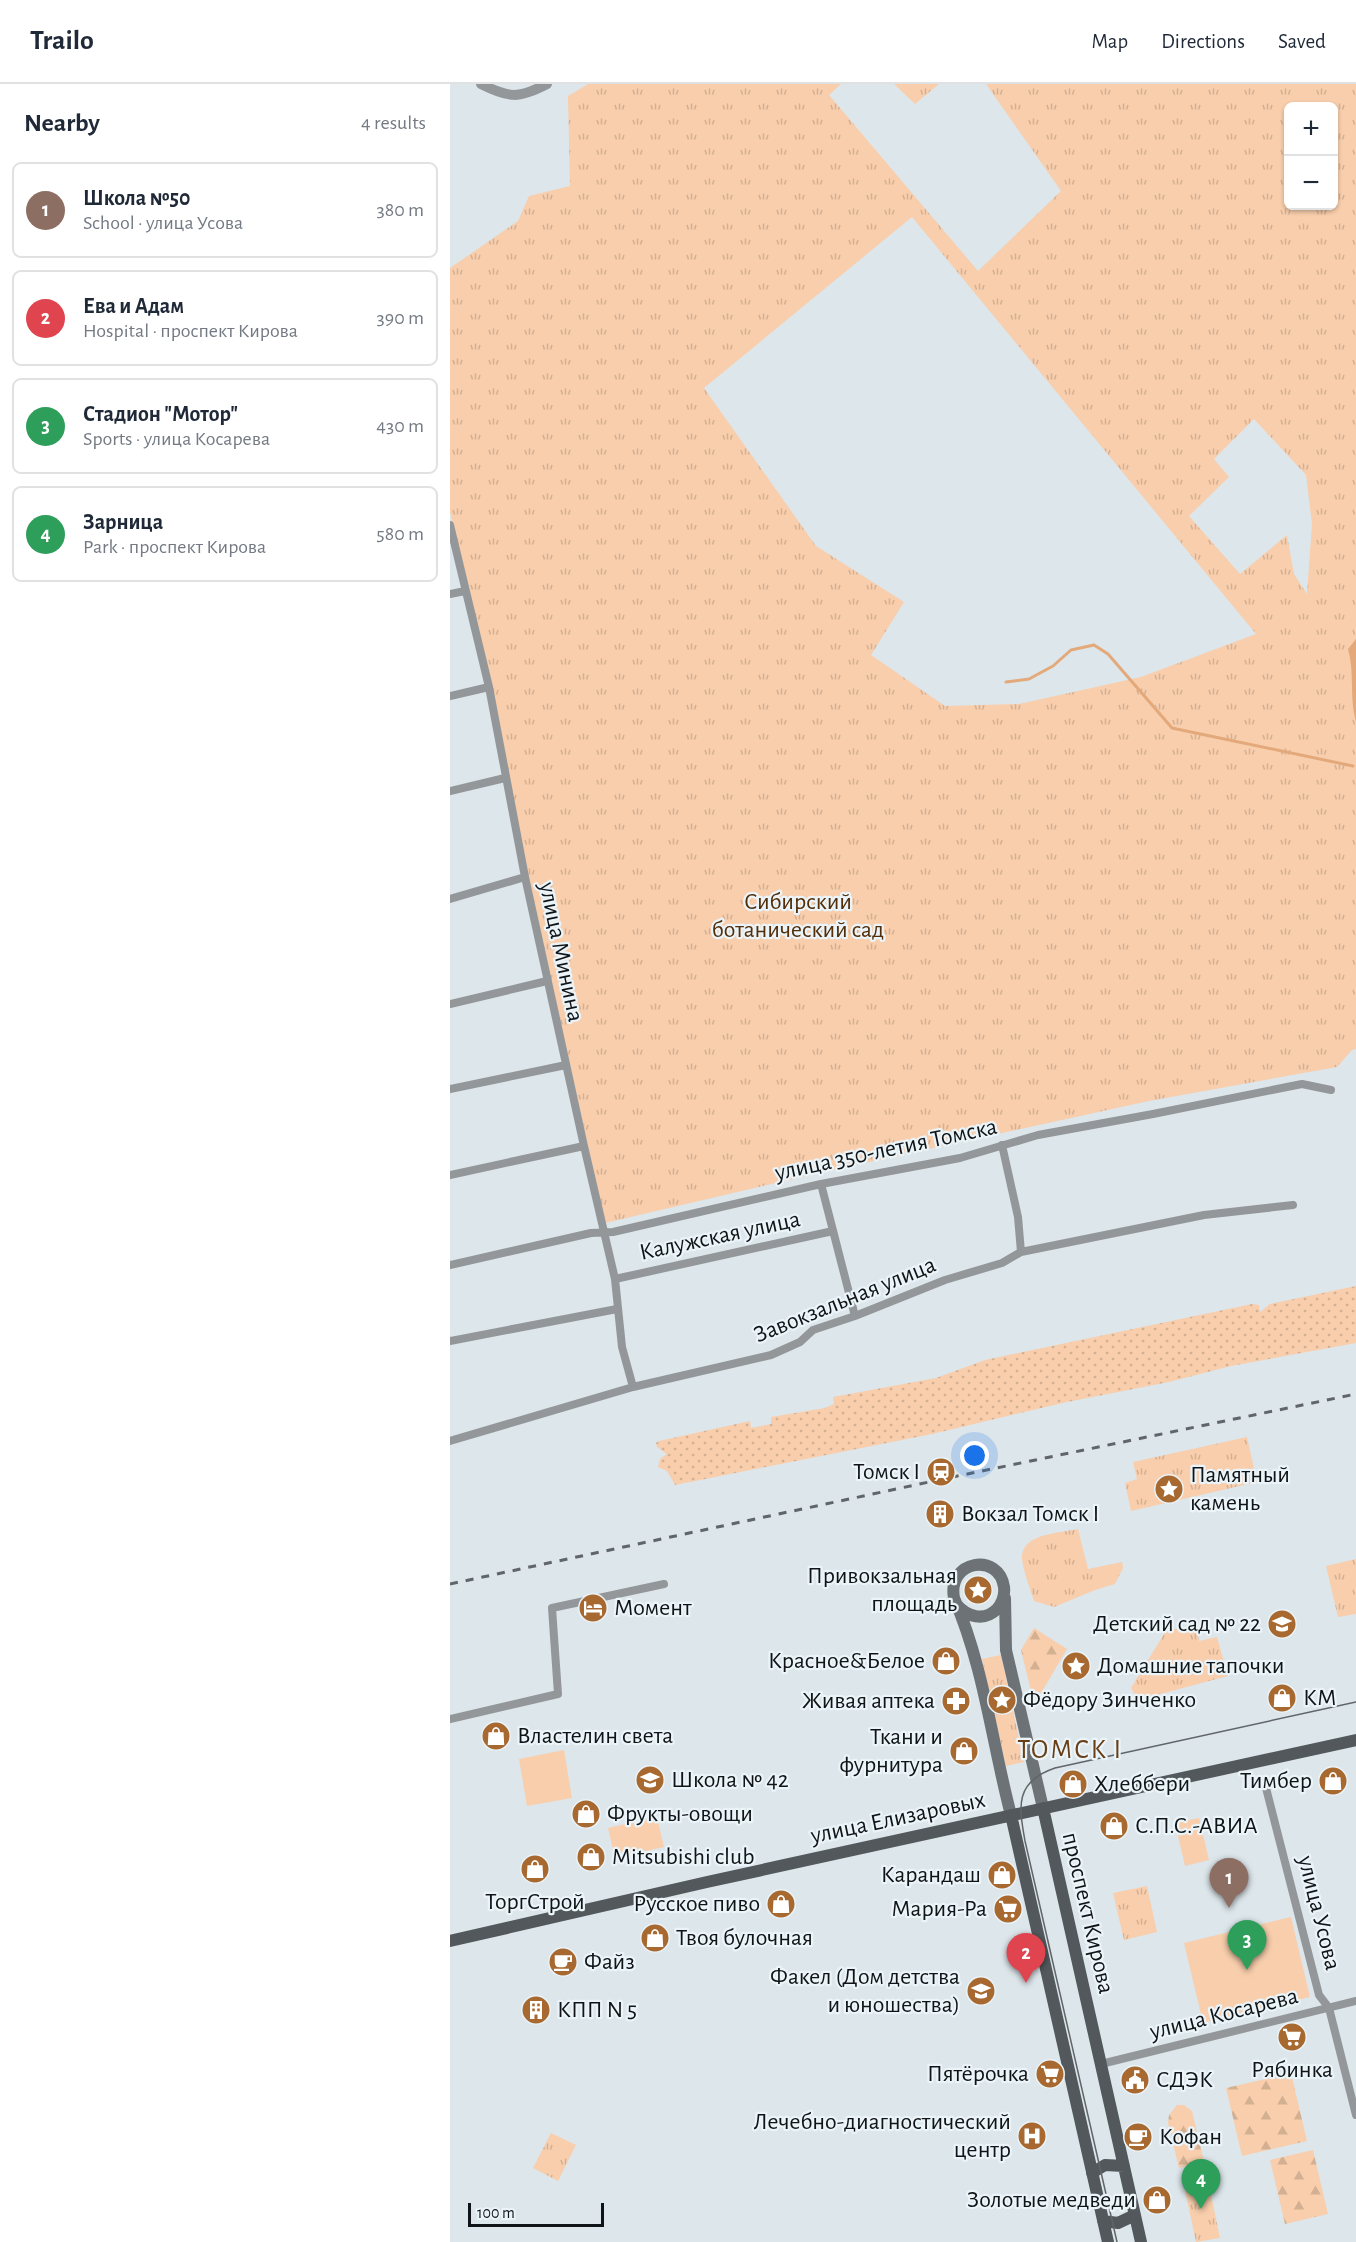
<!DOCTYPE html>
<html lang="en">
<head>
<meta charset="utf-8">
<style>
  body { margin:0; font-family:"Alegreya Sans",sans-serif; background:#f2f2f3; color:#1f2937 }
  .controls { position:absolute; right:18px; top:18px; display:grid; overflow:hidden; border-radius:9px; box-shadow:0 2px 4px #0004 }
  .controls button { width:54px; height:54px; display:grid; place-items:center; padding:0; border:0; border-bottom:2px solid #e0e1e3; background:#fff; color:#1f2937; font:30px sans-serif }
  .scale { position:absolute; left:18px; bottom:15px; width:136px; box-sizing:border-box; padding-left:6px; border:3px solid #111416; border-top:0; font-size:16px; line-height:21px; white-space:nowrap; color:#111416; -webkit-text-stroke:4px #eaf4f9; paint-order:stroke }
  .you { position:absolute; left:525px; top:1372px; width:21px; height:21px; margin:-15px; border:4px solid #fff; border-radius:50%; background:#1a73e8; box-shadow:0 0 0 9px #1a73e833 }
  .badge { display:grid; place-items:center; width:39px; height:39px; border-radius:50%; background:#2563eb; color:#fff; font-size:20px; font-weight:700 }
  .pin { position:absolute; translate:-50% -50px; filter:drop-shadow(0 2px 3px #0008) }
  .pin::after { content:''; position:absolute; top:32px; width:21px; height:18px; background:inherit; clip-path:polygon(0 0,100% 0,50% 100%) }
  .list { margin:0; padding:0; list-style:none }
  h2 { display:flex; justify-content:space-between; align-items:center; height:78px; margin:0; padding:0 24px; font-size:26px }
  h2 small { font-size:20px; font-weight:400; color:#747a83 }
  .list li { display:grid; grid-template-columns:39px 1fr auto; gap:18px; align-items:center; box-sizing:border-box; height:96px; margin:0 12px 12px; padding:0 12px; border:2px solid #e0e1e3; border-radius:9px }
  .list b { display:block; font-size:22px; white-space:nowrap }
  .list p { margin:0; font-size:20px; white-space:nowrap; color:#747a83 }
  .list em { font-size:20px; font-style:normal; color:#747a83 }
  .map { position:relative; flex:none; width:906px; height:2158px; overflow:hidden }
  header { display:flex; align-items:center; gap:36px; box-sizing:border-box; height:84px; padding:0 30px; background:#fff; border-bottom:2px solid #e0e1e3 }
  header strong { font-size:28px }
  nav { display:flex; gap:33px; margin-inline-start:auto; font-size:21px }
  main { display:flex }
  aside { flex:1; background:#fff }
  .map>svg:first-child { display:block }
  .grass { fill:url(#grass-dots) }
  .forest { fill:url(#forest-firs) }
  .park { fill:url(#park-tufts); fill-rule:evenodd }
  .pitch { fill:#f8ceac }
  .water { fill:#e3a97a }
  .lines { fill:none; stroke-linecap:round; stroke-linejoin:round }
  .stream { stroke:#e3a97a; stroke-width:3 }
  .minor { stroke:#93979a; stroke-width:8 }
  .tertiary { stroke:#93979a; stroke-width:10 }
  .secondary { stroke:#6d7276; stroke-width:12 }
  .primary { stroke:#52585c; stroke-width:12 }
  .tram { stroke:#606569; stroke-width:1.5 }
  .rail { stroke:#606569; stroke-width:3; stroke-dasharray:8 8; stroke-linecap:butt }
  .labels { text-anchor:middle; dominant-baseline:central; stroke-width:4.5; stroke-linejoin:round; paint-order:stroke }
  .park-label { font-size:24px; fill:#542e08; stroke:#eaf4f9 }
  .street-label { font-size:24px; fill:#111416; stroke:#eaf4f9 }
  .poi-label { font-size:24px; fill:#111416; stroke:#eaf4f9; text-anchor:start }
  .quarter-label { font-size:27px; letter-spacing:1.5px; fill:#683e16; stroke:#eaf4f9 }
</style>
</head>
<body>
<header>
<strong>Trailo</strong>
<nav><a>Map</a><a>Directions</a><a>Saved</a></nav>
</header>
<main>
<aside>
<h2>Nearby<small>4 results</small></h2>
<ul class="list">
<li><span class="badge" style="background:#8d6e63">1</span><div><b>Школа №50</b><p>School · улица Усова</p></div><em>380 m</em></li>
<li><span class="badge" style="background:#e0444e">2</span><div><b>Ева и Адам</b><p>Hospital · проспект Кирова</p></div><em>390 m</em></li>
<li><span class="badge" style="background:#2e9e5b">3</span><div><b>Стадион &quot;Мотор&quot;</b><p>Sports · улица Косарева</p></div><em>430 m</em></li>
<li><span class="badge" style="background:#2e9e5b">4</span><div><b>Зарница</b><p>Park · проспект Кирова</p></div><em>580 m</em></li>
</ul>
</aside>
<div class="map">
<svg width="906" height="2158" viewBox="0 0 906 2158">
  <defs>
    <pattern id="grass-dots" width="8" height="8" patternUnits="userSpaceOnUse" patternTransform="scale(1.5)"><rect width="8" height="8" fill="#f8ceac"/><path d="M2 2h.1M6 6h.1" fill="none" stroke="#d4b093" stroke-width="1.8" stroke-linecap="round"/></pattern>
    <pattern id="forest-firs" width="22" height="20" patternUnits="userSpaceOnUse" patternTransform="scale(1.5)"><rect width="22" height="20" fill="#f8ceac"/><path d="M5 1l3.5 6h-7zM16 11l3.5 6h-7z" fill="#d4b093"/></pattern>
    <pattern id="park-tufts" width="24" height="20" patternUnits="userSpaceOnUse" patternTransform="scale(1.5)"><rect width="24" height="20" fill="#f8ceac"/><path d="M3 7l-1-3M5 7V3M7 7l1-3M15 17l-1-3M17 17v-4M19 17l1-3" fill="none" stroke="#d4b093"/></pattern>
  </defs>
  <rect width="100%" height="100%" fill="#dde6eb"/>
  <!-- grass -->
  <path class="grass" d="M906,1202V1259L781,1282L719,1298L617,1318L482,1350L225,1401L217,1387L208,1383L210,1375L217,1370L207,1363L206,1359L209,1357L300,1337L301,1344L321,1340V1333L375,1324L384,1320L383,1313L486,1294L535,1276L802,1220L809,1221L810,1228L820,1220Z
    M515 1506a14 14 0 1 1 28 0a14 14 0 1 1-28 0Z"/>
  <!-- forest -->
  <path class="forest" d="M584,1544L617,1565L591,1609L582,1611L571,1566Z
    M841,1989L857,2057L792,2072L776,2004Z
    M727,2021H734L742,2027L754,2078L729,2084L718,2039L719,2031Z
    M863,2066L878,2130L835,2140L820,2076Z"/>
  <!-- park -->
  <path class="park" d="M138,0H391L379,11L528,187L611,107L536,0H906V965L902,966L887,983L699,1017L369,1089L155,1139L78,791L42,601L0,428V184L68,137L79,112L120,102L118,12ZM838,22H884V122H838ZM462,133L806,550L691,593L569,620L495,622L421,571L454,518L366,462L254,304ZM804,335L856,391L862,440L857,510L844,490L837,451L790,490L739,432L779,393L764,375Z
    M444,0H489L465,20Z
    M797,1353L807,1398L681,1427L675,1399L687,1395L683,1378Z
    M628,1445L638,1485L672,1478L673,1484L665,1500L645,1506L604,1523L584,1517C581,1506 571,1482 572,1471C575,1449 611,1449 628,1445Z
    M906,1475V1530L888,1533L876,1482Z
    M717,1545H747L749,1557L767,1553L778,1592L688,1616L681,1604Z
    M551,1571L574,1678L556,1682L532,1575Z
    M697,1802L707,1848L674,1856L663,1809Z
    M101,2049L126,2061L108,2097L83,2084Z
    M757,2092L770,2154L746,2158L733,2097Z"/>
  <!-- pitch -->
  <path class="pitch" d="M114,1666L122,1714L77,1722L69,1675Z
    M207,1733L214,1763L165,1774L158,1744Z
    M749,1734L759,1776L735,1782L725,1739Z
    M841,1833L860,1913L753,1939L734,1859Z"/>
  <!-- water -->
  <path class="water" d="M906,555V638C899,614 905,589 898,565Z"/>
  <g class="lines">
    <!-- stream -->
    <path class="stream" d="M556,598L579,595L603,582L621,566L644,561L658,570L722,644L903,682"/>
    <!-- minor -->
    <path class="minor" d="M0,441L39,603L75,793L134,1062L165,1195L172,1263L183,1303
      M0,510L15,507
      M0,612L39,603
      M0,707L55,694
      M0,815L75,793
      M0,920L97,897
      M0,1005L116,981
      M552,1061L568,1133L571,1168
      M0,1091L134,1062
      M371,1100L405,1232
      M0,1181L141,1149L163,1148L371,1100L510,1074L588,1051L703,1030L852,1000L881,1006
      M165,1195L383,1147
      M0,1257L167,1225
      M0,1357L183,1303L321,1271L350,1258L363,1246L405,1232L495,1196L552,1179L571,1168L754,1131L843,1121
      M0,1635L108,1610L102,1524L214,1500
      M816,1704L869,1911L879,1924L906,2031
      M651,1980L906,1917"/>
    <!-- tertiary -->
    <path class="tertiary" d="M31,0C59,14 68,15 97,0"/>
    <!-- secondary -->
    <path class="secondary" d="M555,1514L556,1566L593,1724
      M506,1520C517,1533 534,1538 547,1525C552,1519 555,1511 554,1503C549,1468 497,1476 504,1514C534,1583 542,1659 561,1731"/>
    <!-- primary -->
    <path class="primary" d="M593,1724L691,2158
      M561,1731L658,2158
      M0,1857L257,1798L906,1656
      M642,2089L655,2081L674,2082
      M653,2137L668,2139L685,2131"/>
    <!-- tram -->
    <path class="tram" d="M667,2158L575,1757C569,1723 564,1698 605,1684L906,1618"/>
    <!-- rail -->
    <path class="rail" d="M0,1500L493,1395L906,1310"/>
  </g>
  <!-- icons -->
  <defs>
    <g id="station-disc" transform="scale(1.5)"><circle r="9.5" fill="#a86930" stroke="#eaf4f9"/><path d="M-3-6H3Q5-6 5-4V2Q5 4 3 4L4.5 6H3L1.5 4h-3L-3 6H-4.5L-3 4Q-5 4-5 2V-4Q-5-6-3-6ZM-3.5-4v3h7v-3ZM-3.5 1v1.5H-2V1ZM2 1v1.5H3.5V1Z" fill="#fff"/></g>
    <g id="sight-disc" transform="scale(1.5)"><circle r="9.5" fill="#a86930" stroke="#eaf4f9"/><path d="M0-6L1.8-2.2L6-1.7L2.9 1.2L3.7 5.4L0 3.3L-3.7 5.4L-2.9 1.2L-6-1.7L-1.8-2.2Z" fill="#fff"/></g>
    <g id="building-disc" transform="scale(1.5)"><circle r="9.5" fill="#a86930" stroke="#eaf4f9"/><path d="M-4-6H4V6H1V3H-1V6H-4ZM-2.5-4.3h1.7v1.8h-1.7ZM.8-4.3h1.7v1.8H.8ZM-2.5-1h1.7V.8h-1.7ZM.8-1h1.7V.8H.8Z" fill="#fff"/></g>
    <g id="hotel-disc" transform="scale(1.5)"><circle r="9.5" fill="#a86930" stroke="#eaf4f9"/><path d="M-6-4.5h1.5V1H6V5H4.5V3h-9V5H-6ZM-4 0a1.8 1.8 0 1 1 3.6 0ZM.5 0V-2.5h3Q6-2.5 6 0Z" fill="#fff"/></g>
    <g id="school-disc" transform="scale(1.5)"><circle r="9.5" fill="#a86930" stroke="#eaf4f9"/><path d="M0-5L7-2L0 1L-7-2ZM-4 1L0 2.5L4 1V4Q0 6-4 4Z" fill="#fff"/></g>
    <g id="shop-disc" transform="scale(1.5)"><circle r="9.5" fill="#a86930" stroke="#eaf4f9"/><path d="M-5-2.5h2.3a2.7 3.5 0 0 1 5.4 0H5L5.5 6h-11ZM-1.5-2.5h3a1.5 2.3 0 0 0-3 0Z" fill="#fff"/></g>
    <g id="pharmacy-disc" transform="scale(1.5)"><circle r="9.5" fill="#a86930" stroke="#eaf4f9"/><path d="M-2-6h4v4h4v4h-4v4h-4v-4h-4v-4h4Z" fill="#fff"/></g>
    <g id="supermarket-disc" transform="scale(1.5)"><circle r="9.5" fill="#a86930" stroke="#eaf4f9"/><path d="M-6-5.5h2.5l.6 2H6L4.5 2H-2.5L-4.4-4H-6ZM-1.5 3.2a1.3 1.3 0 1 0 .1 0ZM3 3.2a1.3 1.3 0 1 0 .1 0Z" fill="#fff"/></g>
    <g id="cafe-disc" transform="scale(1.5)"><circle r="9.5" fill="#a86930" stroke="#eaf4f9"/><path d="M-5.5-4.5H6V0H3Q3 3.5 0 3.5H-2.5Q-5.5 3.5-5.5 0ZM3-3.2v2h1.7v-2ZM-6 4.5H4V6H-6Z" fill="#fff"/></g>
    <g id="civic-disc" transform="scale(1.5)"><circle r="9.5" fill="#a86930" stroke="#eaf4f9"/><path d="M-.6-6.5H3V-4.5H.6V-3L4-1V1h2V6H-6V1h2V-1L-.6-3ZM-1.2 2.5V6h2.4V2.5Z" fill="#fff"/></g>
    <g id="hospital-disc" transform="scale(1.5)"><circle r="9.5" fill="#a86930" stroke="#eaf4f9"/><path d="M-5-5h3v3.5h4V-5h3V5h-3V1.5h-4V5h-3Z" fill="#fff"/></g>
  </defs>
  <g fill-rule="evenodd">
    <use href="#station-disc" x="491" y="1388"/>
    <use href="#sight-disc" x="719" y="1405"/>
    <use href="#building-disc" x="490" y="1430"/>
    <use href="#sight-disc" x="528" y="1506"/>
    <use href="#hotel-disc" x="143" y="1524"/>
    <use href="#school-disc" x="832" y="1540"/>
    <use href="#shop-disc" x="496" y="1577"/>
    <use href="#sight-disc" x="626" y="1582"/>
    <use href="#shop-disc" x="832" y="1614"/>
    <use href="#sight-disc" x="552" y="1616"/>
    <use href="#pharmacy-disc" x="506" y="1617"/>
    <use href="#shop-disc" x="46" y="1652"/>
    <use href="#shop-disc" x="514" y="1667"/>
    <use href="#school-disc" x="200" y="1696"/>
    <use href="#shop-disc" x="883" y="1697"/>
    <use href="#shop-disc" x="623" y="1700"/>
    <use href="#shop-disc" x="136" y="1730"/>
    <use href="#shop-disc" x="664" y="1742"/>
    <use href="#shop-disc" x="141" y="1773"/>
    <use href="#shop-disc" x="85" y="1785"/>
    <use href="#shop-disc" x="552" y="1791"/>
    <use href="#shop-disc" x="331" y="1820"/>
    <use href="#supermarket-disc" x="558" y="1825"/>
    <use href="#shop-disc" x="205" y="1854"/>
    <use href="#cafe-disc" x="113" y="1878"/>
    <use href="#school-disc" x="531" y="1907"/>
    <use href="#building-disc" x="86" y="1926"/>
    <use href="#supermarket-disc" x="842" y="1953"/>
    <use href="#supermarket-disc" x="600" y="1990"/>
    <use href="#civic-disc" x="685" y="1996"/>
    <use href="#hospital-disc" x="582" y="2052"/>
    <use href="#cafe-disc" x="688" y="2053"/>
    <use href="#shop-disc" x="707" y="2116"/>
  </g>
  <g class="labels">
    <!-- park labels -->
    <g class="park-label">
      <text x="348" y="818">Сибирский<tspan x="348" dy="28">ботанический сад</tspan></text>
    </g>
    <!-- street labels -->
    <g class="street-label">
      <text transform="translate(111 868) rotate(78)">улица Минина</text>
      <text transform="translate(436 1066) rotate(-12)">улица 350-летия Томска</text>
      <text transform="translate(270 1152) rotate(-12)">Калужская улица</text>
      <text transform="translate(395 1216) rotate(-22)">Завокзальная улица</text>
      <text transform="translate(448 1734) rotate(-12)">улица Елизаровых</text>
      <text transform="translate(638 1829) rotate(77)">проспект Кирова</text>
      <text transform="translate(869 1829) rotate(76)">улица Усова</text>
      <text transform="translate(774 1930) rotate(-14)">улица Косарева</text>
    </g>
    <!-- poi labels -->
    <g class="poi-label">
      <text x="470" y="1388" text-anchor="end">Томск I</text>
      <text x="740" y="1391">Памятный<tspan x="740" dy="28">камень</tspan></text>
      <text x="511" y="1430">Вокзал Томск I</text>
      <text x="507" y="1492" text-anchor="end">Привокзальная<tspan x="507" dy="28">площадь</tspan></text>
      <text x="164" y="1524">Момент</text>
      <text x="811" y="1540" text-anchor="end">Детский сад № 22</text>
      <text x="475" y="1577" text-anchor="end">Красное&amp;Белое</text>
      <text x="647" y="1582">Домашние тапочки</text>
      <text x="853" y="1614">КМ</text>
      <text x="573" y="1616">Фёдору Зинченко</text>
      <text x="485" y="1617" text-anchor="end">Живая аптека</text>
      <text x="67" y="1652">Властелин света</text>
      <text x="493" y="1653" text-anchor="end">Ткани и<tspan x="493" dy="28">фурнитура</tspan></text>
      <text x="221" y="1696">Школа № 42</text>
      <text x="862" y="1697" text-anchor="end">Тимбер</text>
      <text x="644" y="1700">Хлеббери</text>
      <text x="157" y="1730">Фрукты-овощи</text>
      <text x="685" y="1742">С.П.С.-АВИА</text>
      <text x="162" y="1773">Mitsubishi club</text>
      <text x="531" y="1791" text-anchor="end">Карандаш</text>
      <text x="85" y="1818" text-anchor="middle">ТоргСтрой</text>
      <text x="310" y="1820" text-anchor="end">Русское пиво</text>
      <text x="537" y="1825" text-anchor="end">Мария-Ра</text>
      <text x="226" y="1854">Твоя булочная</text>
      <text x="134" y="1878">Файз</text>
      <text x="510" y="1893" text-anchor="end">Факел (Дом детства<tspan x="510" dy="28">и юношества)</tspan></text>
      <text x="107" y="1926">КПП N 5</text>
      <text x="842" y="1986" text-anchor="middle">Рябинка</text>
      <text x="579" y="1990" text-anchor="end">Пятёрочка</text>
      <text x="706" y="1996">СДЭК</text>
      <text x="561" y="2038" text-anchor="end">Лечебно-диагностический<tspan x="561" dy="28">центр</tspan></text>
      <text x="709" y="2053">Кофан</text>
      <text x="686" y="2116" text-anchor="end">Золотые медведи</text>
    </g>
    <!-- quarter labels -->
    <g class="quarter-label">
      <text x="620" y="1665">ТОМСК I</text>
    </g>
  </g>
</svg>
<div class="controls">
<button>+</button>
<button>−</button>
</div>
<div class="scale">100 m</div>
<div class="you"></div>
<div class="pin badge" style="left:779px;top:1824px;background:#8d6e63">1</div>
<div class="pin badge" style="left:576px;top:1899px;background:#e0444e">2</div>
<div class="pin badge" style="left:797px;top:1886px;background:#2e9e5b">3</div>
<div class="pin badge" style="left:751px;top:2125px;background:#2e9e5b">4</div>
</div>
</main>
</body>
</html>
